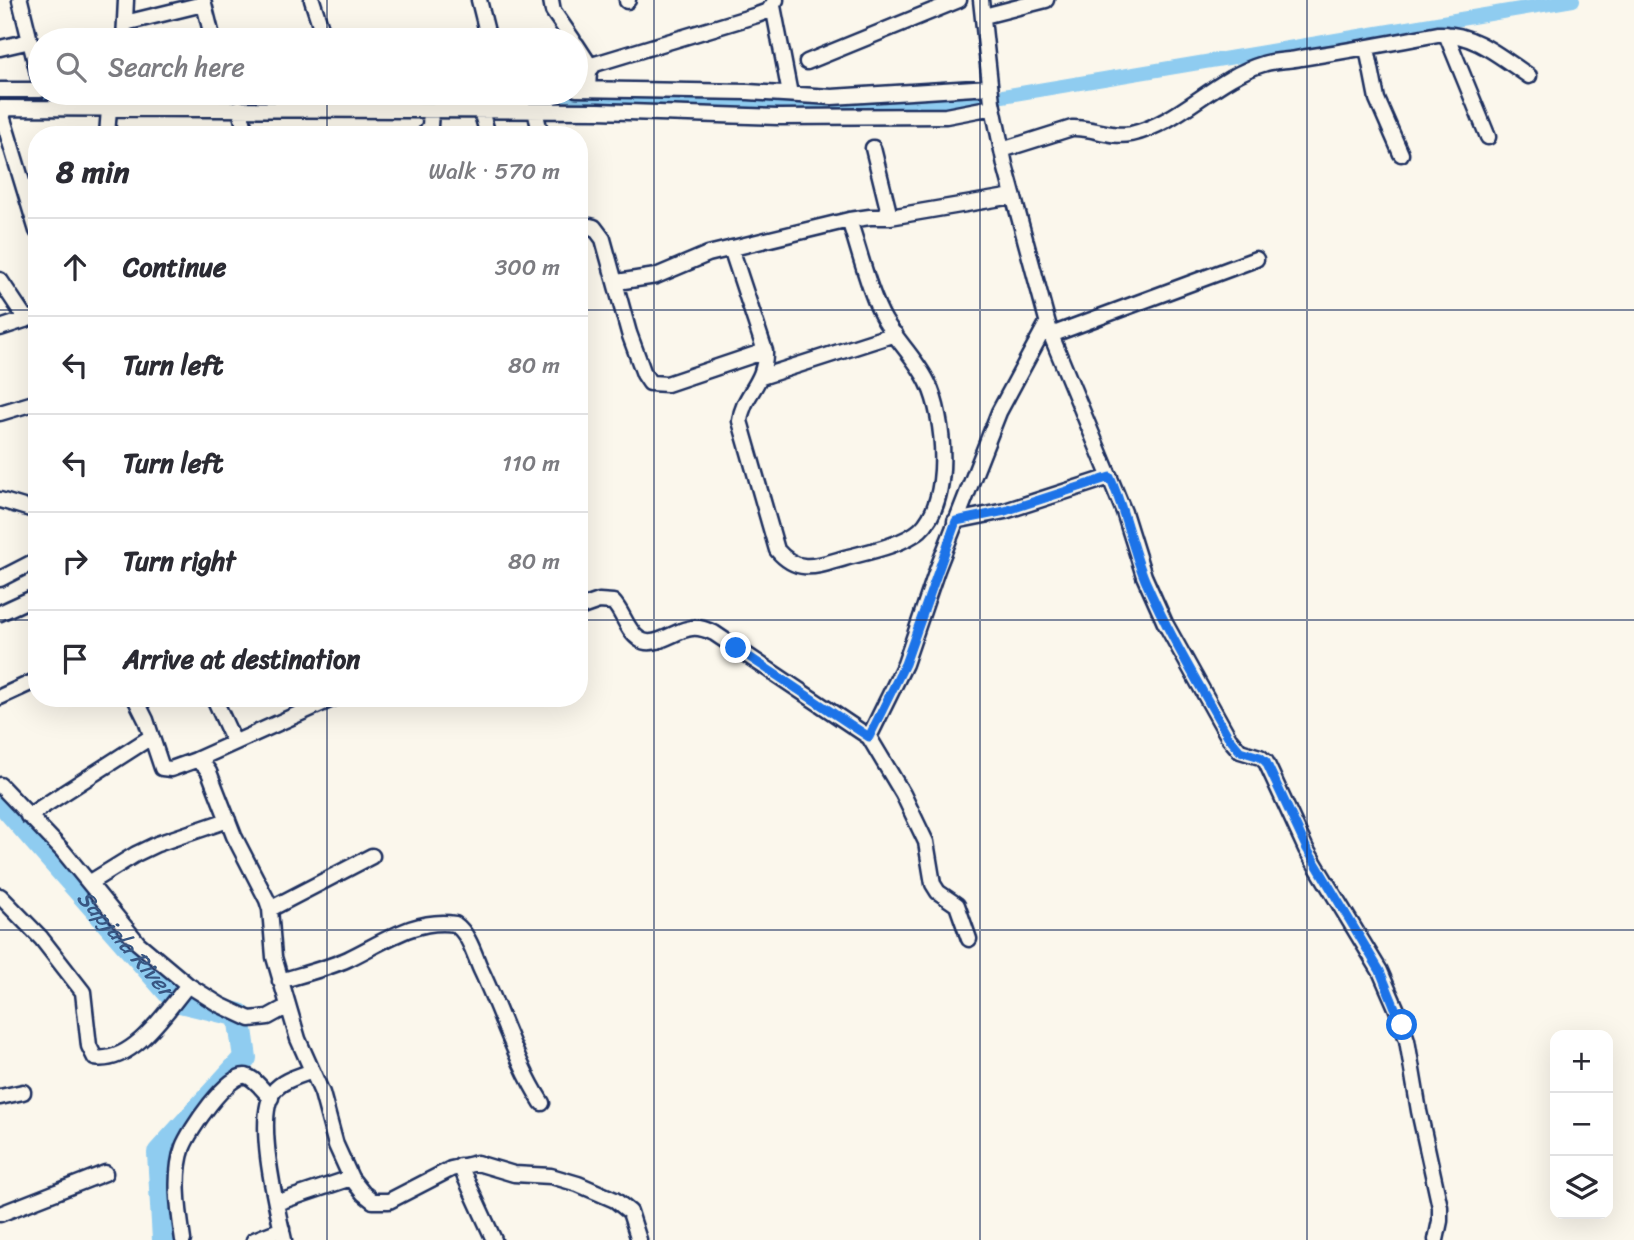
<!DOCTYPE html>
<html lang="en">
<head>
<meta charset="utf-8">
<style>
  body { margin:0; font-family:Sriracha,sans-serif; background:#f2f2f3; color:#2b2b33 }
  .controls { position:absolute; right:21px; bottom:21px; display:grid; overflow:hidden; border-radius:14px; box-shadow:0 7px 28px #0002 }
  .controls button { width:63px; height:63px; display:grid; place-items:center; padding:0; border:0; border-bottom:2px solid #e1e1e2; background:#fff; color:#2b2b33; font:35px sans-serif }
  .stop { position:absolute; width:21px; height:21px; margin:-16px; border:5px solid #1a73e8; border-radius:50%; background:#fff }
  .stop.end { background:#1a73e8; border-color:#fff; box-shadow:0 2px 7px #0008 }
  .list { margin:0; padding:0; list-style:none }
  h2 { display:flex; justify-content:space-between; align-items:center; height:91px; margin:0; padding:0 28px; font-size:30px }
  h2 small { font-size:23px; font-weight:400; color:#7c7c81 }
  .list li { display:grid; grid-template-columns:46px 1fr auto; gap:21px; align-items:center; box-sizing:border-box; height:98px; padding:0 28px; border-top:2px solid #e1e1e2 }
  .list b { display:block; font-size:26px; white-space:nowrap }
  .list em { font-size:23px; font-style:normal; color:#7c7c81 }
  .icon { flex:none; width:38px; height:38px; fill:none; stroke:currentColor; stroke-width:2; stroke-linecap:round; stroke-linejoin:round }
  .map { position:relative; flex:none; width:1634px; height:1240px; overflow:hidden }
  .search { position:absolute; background:#fff; box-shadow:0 7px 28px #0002; left:28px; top:28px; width:560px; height:77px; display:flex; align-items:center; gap:18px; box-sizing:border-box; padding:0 24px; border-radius:38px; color:#7c7c81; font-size:26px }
  .panel { position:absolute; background:#fff; box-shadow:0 7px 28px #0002; left:28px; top:126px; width:560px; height:581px; border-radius:28px }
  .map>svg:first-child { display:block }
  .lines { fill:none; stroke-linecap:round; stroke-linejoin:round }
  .canal { stroke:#8fccf0; stroke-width:14 }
  .river { stroke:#8fccf0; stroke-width:24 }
  .minor-casing { stroke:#1b2f5e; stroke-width:19 }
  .minor { stroke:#fbf7ec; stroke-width:14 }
  .route { stroke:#1a73e8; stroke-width:9 }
  .grid { fill:none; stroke:#1b2f5e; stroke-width:2; stroke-opacity:0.55 }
  .labels { text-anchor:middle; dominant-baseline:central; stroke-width:6; stroke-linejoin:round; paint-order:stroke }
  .water-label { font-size:23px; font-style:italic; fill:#385682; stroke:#fbf7ec }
</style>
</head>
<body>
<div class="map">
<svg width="1634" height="1240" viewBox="0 0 1634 1240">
  <rect width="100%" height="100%" fill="#fbf7ec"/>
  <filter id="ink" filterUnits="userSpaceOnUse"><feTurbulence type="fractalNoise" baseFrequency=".0143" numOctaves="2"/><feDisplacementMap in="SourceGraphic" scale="14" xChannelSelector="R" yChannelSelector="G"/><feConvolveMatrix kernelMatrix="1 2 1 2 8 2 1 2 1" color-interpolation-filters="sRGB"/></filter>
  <g filter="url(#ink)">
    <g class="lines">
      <!-- canal -->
      <path class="canal" d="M0,99L660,101L850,107L949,105L1573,0"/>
      <!-- river -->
      <path class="river" id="s1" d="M0,800L176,1000L239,1015L245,1058L159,1153L164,1240"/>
      <!-- minor casing -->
      <g class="minor-casing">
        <path id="minor" d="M20,0L40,82
          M203,0L213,40
          M312,0L325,40
          M479,0L489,40
          M551,0L553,11L573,40
          M981,0L992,102L1005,165L1051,335L1124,512L1144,576L1165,623L1229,738L1240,751L1260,757L1266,762L1306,849L1380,971L1397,1010L1407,1040L1419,1111L1440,1207V1221L1436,1240
          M627,1L628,0
          M773,6L790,94
          M984,16L1046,0
          M125,23L203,4
          M1446,34L1488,137
          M124,40L126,0
          M576,44L591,67
          M0,48L30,41
          M1367,48L1377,99L1401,154
          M807,62L959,0
          M576,89L748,92L832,97L990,87
          M588,89L589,71L595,64L757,15L768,11L776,0
          M0,90H40
          M0,108L598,111L778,117L946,116L993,107
          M239,108L247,135
          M0,109L37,231
          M481,111L488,135
          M535,111L541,135
          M107,135L109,109
          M424,135L430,126L431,111
          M873,148L890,217
          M1002,150L1072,128C1092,127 1111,138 1131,134C1180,123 1215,78 1263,64C1275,60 1288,61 1301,58C1346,51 1392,43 1438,34C1473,32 1502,58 1529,76
          M579,233L590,226L594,227L603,239L629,333L644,374L650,383L667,384L765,351
          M731,248L765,351C766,384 743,393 740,421L777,550C798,575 817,566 845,558C867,552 903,545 920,530C952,501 945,418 928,383C917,360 898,342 885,321C870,296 859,249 849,220
          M0,280L26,319
          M617,282L656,276L708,254L849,220L870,217H890L1013,196
          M0,328L37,316
          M1051,335L1256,259
          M761,377L895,334
          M0,413L37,402
          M0,500L37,511
          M955,521L1005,511L1110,477
          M0,579L37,560
          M579,608L599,601L613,602C623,612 627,631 639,639C654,650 676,629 692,628C700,627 707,630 714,633L869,737
          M0,613L37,596
          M0,697L37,680
          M135,698L146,720L162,768L171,769L196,760L204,765L209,772L234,836L267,900L270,909L274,957L298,1039L322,1093L336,1145L351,1178L363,1193L373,1201H389L451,1169L477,1163L514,1174L551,1176L578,1184L615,1200L630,1212L639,1240
          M214,698L234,742
          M196,760L334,698
          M0,785L63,851L138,943L188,985L220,1005L250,1019L268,1017L288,1006
          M28,816L151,737
          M89,883L136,854L157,844L228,820
          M0,896L41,938L83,992L89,1046L95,1058C133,1064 167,1010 188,985
          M270,909L372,856
          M969,939L957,905L938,892L933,884L926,842L903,794L869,737L905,664L937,570L999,412L1047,323
          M280,981C303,974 326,969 348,959C380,944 417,917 455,924C469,934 474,954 481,970C502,1014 516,1062 542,1103
          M0,1097L23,1092
          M460,1166L494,1240
          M276,1203L351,1178
          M0,1214L105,1173
          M183,1240C179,1212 173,1175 183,1147C189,1131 228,1073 246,1076C255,1078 264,1092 271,1098
          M254,1240L282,1229
          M284,1240C277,1209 254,1116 274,1091C282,1080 300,1076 312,1071"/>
      </g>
      <!-- minor -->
      <use href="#minor" class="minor"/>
    </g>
  </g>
  <g class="lines" filter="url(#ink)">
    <!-- route -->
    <path class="route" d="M736,648L869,737L905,664L956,521L1005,511L1110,477C1125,510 1131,546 1145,580C1169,635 1200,686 1229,738L1240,751L1260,757L1266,762L1307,849L1380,971L1402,1025"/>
  </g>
  <!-- grid -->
  <path class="grid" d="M327,0V40M654,0V1240M980,0V1240M1307,0V1240M327,93V135M0,310H37M579,310H1634M0,620H37M579,620H1634M327,698V1240M0,930H1634"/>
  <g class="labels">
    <!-- water labels -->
    <g class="water-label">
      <text stroke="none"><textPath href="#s1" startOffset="191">Sapjala River</textPath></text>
    </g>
  </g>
</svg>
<div class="controls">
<button>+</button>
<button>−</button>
<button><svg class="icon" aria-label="layers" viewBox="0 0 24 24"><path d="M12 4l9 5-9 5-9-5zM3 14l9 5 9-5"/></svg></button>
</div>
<div class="stop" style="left:1402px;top:1025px"></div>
<div class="stop end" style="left:736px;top:648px"></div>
<div class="search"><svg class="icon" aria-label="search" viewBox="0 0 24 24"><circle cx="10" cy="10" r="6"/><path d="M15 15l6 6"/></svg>Search here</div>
<section class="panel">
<h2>8 min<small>Walk · 570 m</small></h2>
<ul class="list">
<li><svg class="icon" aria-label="ahead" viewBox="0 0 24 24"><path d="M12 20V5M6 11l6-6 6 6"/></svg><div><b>Continue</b></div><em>300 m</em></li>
<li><svg class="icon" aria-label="left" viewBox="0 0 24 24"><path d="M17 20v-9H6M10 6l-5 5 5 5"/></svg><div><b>Turn left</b></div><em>80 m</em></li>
<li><svg class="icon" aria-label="left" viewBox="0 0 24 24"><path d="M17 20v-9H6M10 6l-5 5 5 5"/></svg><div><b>Turn left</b></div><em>110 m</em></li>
<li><svg class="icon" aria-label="right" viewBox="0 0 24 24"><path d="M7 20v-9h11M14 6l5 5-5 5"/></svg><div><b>Turn right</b></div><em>80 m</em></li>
<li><svg class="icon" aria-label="arrive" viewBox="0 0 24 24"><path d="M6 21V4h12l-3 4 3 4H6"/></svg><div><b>Arrive at destination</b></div></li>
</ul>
</section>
</div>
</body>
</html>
